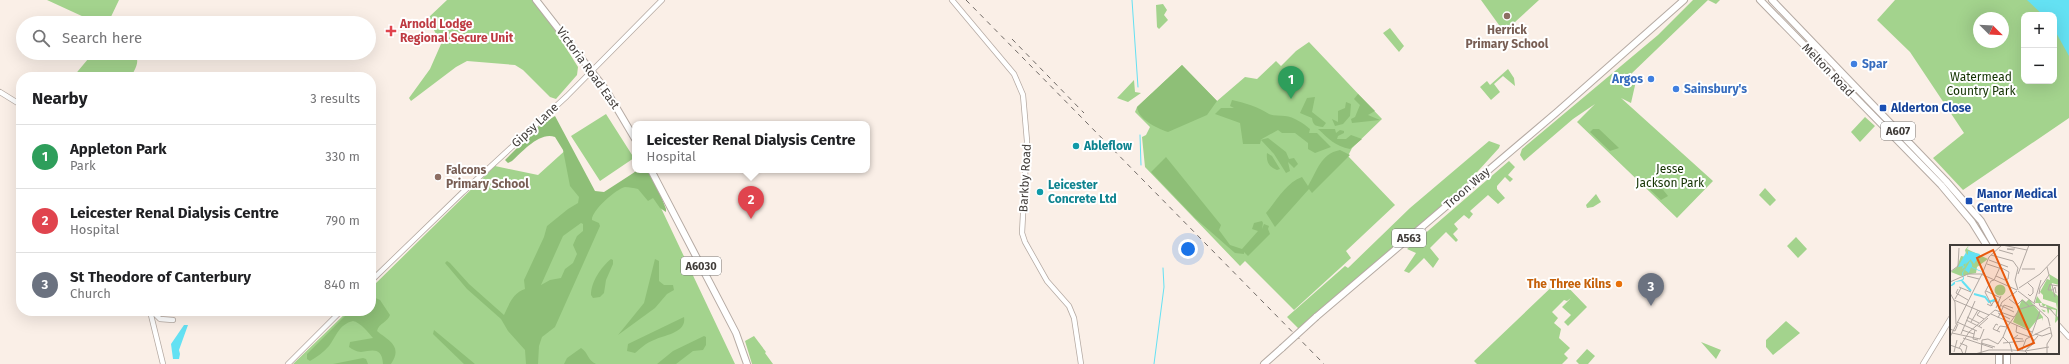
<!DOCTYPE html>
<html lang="en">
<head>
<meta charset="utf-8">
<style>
  body { margin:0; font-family:"Fira Sans",sans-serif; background:#f2f2f2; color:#202124 }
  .controls { position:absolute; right:12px; top:12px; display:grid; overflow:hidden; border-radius:8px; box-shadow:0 4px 16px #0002 }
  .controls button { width:36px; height:36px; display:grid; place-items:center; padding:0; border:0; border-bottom:1px solid #e0e0e0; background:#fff; color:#202124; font:20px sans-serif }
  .compass { position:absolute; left:1973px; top:12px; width:36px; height:36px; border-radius:50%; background:#fff; box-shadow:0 4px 16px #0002; rotate:114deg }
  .you { position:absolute; left:1188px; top:249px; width:14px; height:14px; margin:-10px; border:3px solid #fff; border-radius:50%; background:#1a73e8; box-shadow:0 0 0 6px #1a73e833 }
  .badge { display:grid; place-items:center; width:26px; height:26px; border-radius:50%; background:#7c781e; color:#fff; font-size:13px; font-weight:700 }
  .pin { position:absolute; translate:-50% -33px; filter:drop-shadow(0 1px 2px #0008) }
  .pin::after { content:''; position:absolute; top:21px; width:14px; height:12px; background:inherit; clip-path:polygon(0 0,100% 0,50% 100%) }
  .popup { position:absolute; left:632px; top:121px; width:238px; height:52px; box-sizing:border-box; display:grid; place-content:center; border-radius:8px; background:#fff; filter:drop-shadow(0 1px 3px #0005); font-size:13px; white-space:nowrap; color:#757577 }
  .popup b { font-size:15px; color:#202124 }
  .popup::after { content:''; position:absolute; left:50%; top:100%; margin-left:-8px; border:8px solid transparent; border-top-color:#fff }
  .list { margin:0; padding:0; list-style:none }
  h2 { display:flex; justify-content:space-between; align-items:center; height:52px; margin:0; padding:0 16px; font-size:17px }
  h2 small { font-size:13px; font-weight:400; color:#757577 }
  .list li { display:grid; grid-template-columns:26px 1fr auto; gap:12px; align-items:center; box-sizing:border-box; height:64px; padding:0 16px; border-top:1px solid #e0e0e0 }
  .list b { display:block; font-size:15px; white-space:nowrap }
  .list p { margin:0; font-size:13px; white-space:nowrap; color:#757577 }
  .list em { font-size:13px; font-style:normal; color:#757577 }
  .icon { flex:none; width:22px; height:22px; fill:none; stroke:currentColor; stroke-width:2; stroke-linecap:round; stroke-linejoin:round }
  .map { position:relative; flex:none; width:2069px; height:364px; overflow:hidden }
  .search { position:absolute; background:#fff; box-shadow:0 4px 16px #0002; left:16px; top:16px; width:360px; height:44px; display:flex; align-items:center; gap:10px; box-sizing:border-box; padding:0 14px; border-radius:22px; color:#757577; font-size:15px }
  .panel { position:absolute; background:#fff; box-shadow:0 4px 16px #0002; left:16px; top:72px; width:360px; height:244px; border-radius:16px }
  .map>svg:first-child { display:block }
  .green { fill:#a3d38d; fill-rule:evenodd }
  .forest { fill:#8ebf77; fill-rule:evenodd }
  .water { fill:#64e1f3 }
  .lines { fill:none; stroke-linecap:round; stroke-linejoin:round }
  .stream { stroke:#64e1f3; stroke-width:1 }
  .secondary-casing { stroke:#b5aaa3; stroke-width:6 }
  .highway-casing { stroke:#b5aaa3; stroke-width:8 }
  .secondary { stroke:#fff; stroke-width:4.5 }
  .highway { stroke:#fff; stroke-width:6 }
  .rail { stroke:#6f6965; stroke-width:1; stroke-dasharray:5 5; stroke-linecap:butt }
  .highway-bridge-casing { stroke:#b5aaa3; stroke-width:8; stroke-linecap:butt }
  .highway-bridge { stroke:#fff; stroke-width:6 }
  .education-dot { fill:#8d6e63; stroke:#fff; stroke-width:1.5 }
  .health-dot { fill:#e0444e; stroke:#fff; stroke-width:1.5 }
  .shop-dot { fill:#3f7fe0; stroke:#fff; stroke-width:1.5 }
  .transit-dot { fill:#1a4fb4; stroke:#fff; stroke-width:1.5 }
  .culture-dot { fill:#0f9aa8; stroke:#fff; stroke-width:1.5 }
  .food-dot { fill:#e8710a; stroke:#fff; stroke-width:1.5 }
  .labels { text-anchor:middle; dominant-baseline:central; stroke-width:4; stroke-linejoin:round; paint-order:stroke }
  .shield { fill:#fff; stroke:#797674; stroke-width:1 }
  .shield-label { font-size:11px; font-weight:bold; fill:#403c39 }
  .health-label { font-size:12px; font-weight:bold; fill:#be3a42; stroke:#fff; text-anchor:start }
  .education-label { font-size:12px; font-weight:bold; fill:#785e54; stroke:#fff }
  .shop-label { font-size:12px; font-weight:bold; fill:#366cbe; stroke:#fff; text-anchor:start }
  .street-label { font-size:12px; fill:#403c39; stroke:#fff }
  .park-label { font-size:12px; fill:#133200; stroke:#fff }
  .transit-label { font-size:12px; font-weight:bold; fill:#164399; stroke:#fff; text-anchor:start }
  .culture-label { font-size:12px; font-weight:bold; fill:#0d838f; stroke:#fff; text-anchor:start }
  .food-label { font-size:12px; font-weight:bold; fill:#c56008; stroke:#fff; text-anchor:end }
  .inset-river { fill:none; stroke:#64e1f3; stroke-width:2 }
  .inset-road { fill:none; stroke:#b0a7a1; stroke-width:1 }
  .view { fill:#e8590c; fill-opacity:0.15; stroke:#e8590c; stroke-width:2 }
  .inset-edge { fill:none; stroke:#403c39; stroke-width:2 }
</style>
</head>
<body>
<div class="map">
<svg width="2069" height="364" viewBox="0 0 2069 364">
  <rect width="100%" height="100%" fill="#faefe7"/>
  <!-- green -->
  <path class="green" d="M47,0H119L108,23H97Z
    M447,0H532L544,13L578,67L577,75L556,99L550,97L523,70L515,65L467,61L456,67L411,101L409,98L430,69L441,44L428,18Z
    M1481,0H1539L1504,32Z
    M1693,0H1720L1716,4L1708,0L1630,75L1636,81L1631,103L1621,98L1713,181L1677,218L1577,122L1595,104L1573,119L1524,161L1520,155L1522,149L1658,35Z
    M1895,0H2069V118L1963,190L1933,158L1964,133L1910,52L1877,20ZM2024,15H2054V81H2024ZM1979,18H2003V42H1979Z
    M1163,4L1167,10L1164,15L1168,20L1159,29L1157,27L1156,5Z
    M1390,28L1404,46L1399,52L1383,33Z
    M1309,42L1382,119L1352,148L1348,156L1395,205L1346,251L1351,258L1294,310L1245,261L1240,266L1145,167L1142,137L1146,135L1150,127L1135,112L1137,107L1182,65L1217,101L1245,77L1257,79L1276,61L1281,66L1296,51Z
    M93,53H134C141,61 135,69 131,77H73Z
    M1508,69L1514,78L1515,86L1503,76L1494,84L1500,92L1491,100L1480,87L1487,81L1490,85Z
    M1134,80L1135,92L1141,93L1128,102L1117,98Z
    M606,114L634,158L600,181L571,136Z
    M1865,117L1875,126L1860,142L1851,132Z
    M1489,141L1500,145L1499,148L1458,193L1300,330L1287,317L1345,266L1348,268L1410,208Z
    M569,147L598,199L638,170H643L735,364H293L348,311H371V288L495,166L538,175Z
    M1509,161L1515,167L1508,175L1513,179L1510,182L1505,177L1497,186V189L1505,198L1498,204L1488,195L1470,211L1473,214L1469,219L1464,215L1454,224L1458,229L1453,234L1458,240L1456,242L1446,232L1430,248L1439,259L1433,268L1424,258L1409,273L1404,271L1416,253L1407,249Z
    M1765,188L1776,200L1770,206L1759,195Z
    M1596,194L1601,202L1593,207L1587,208L1586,205Z
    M1796,237L1807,249L1798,258L1787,246Z
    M1560,279L1587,307L1568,326L1564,322L1571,315L1562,307L1571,298L1567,301L1564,300L1552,312L1558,318L1554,323L1561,329L1559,338L1570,348L1564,354L1568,358L1562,364H1477L1474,361Z
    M1786,321L1800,333L1773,355L1766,347V340Z
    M754,336L766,352L765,353L773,364H752L745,341Z
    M1701,342L1721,350L1716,359Z
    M1587,349L1595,356L1588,364H1579L1576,361Z"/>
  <!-- forest -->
  <path class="forest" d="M1182,65L1217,101L1207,115L1168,132C1156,128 1138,119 1137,107Z
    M1358,94L1375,111L1368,115L1380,120L1352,123L1351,119L1355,117L1360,105L1354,99Z
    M1315,97L1312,112L1326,123L1323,127C1316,126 1313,126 1312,118L1300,113L1307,98Z
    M1232,100C1246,103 1258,107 1269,114C1273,116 1280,115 1285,116C1294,117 1303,123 1310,129L1309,133H1317L1331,147L1315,153L1308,149V143L1295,133H1282L1278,130L1260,140L1268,138L1286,152L1289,159L1294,158L1298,164L1294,168L1288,162L1290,171L1286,173L1274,154L1261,140L1260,144H1243L1240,123L1215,114L1221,108H1234L1230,106Z
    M1346,102L1351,104L1350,116L1343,124L1335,126L1332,119L1338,122V111L1345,108Z
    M555,116L595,191L604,192L638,170H648L659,191L666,209V212L660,208L653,198L648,201L638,189C634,188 629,187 625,187C616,189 591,211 592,220L599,223L600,226L555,327L542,337L539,346L538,364H526L525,350L508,331L501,319L467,289L445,263L447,261L450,263L469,284L504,315C509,304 513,293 525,289L524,280L544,237L547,226L568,209L578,203L579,197L570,186L563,150L555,137C540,131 522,152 512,161L508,163L505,160L540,125ZM581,223L583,224V231L577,236L573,245L577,254L573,263L565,269L561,278L550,280L541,285L563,236Z
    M1318,129H1335L1336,133L1340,130L1344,131V133L1338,136L1337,139H1346L1351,135L1362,139L1350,149C1335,146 1329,139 1318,129Z
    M1593,129H1599L1619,148L1610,151L1590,132Z
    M1340,150L1350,155L1312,193L1309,189L1275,227L1266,213C1277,200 1286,183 1302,177L1308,186C1317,172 1320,154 1340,150Z
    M1267,153L1272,156L1280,169L1277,170C1269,167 1266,162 1267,153Z
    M1166,157L1221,225L1219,230L1230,245L1242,249L1258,231L1252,229L1254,223L1262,221L1263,223L1262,229L1264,224L1269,226L1268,229L1270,234L1248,256L1244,252V254L1235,253L1195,218L1151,172Z
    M1649,180L1660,186L1668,196L1661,200L1646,186Z
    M611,259L613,260V264L606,280L604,293L600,297L593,298L591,295C591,282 601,267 611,259Z
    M655,259L659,261V281L664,285H673L674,290L667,294L655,308L618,335L644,303Z
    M371,296L380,300L390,315C388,322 379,323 377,331C389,341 403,346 391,364H383C382,347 373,350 361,352C357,352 352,349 349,347L350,342L373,338C369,333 360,322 353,321C339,324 336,337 329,346C324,352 317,357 310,361L307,359V354L350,311H371Z
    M684,317C687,333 664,335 654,340C646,343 641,348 635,353L627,351L628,344Z
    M434,330L475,364H464L435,336L433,334Z
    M704,336L706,337V345L703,350L693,351L676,364H657L673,351Z
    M581,348C588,352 588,361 596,364H564L567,358Z
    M363,358L366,359L368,364H333Z"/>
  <!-- water -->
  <path class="water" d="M2027,0H2069V56L2054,29V15H2043Z
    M184,325H188L179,350L180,354L179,359H173L171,344Z"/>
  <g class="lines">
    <!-- stream -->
    <path class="stream" d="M1132,0L1138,87
      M1140,135L1141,165
      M1154,364L1164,287L1163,268"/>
    <!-- secondary casing -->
    <g class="secondary-casing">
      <path id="secondary" d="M952,0L1014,74L1023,95L1027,141L1022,233L1025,242L1047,281L1069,306L1074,318L1081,364
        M0,92L21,105
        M371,281L463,192L567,96L662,0
        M150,311L163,364
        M152,311L160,319L173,320
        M2058,325L2069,337
        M288,364L341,311
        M1923,364L1951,318"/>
    </g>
    <!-- highway casing -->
    <g class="highway-casing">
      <path id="highway" d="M536,0L606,90L635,139
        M1760,0L1941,185L1972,222L1987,246
        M1772,0L1946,181L1981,221L1995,246
        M651,170L736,333L747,364
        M1316,317L1557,112L1684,0
        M1264,364L1282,348
        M1999,364V353
        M2007,364V353"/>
    </g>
    <!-- secondary -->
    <use href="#secondary" class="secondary"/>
    <!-- highway -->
    <use href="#highway" class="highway"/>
    <!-- rail -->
    <path class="rail" d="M966,0L1324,364
      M1012,39L1084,113"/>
    <!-- highway-bridge casing -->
    <g class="highway-bridge-casing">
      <path id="highway-bridge" d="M1282,348L1316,317"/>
    </g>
    <!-- highway-bridge -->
    <use href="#highway-bridge" class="highway-bridge"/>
  </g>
  <!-- markers -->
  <g class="education-dot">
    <circle cx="1507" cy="16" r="4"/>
    <circle cx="438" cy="177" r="4"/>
  </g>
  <path class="health-dot" d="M389 25h4v4h4v4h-4v4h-4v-4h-4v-4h4z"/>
  <g class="shop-dot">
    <circle cx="1854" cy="64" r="4"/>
    <circle cx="1651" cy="79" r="4"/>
    <circle cx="1676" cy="89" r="4"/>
  </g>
  <g class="transit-dot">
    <rect x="1879" y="104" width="8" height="8" rx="2"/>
    <rect x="1965" y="197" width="8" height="8" rx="2"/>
  </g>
  <g class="culture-dot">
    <circle cx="1076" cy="146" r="4"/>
    <circle cx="1040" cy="192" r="4"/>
  </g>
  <circle class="food-dot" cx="1619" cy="284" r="4"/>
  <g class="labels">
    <!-- shield labels -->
    <g class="shield">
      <rect x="1881" y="122" width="34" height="18" rx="3"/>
      <rect x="1392" y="229" width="34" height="18" rx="3"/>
      <rect x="681" y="257" width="40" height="18" rx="3"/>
    </g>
    <g class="shield-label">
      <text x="1898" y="131">A607</text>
      <text x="1409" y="238">A563</text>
      <text x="701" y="266">A6030</text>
    </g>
    <!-- health labels -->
    <g class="health-label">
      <text x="400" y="24">Arnold Lodge<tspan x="400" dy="14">Regional Secure Unit</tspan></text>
    </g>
    <!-- education labels -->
    <g class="education-label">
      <text x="1507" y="30">Herrick<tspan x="1507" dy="14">Primary School</tspan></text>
      <text x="446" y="170" text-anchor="start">Falcons<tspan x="446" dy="14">Primary School</tspan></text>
    </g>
    <!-- shop labels -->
    <g class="shop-label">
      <text x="1862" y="64">Spar</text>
      <text x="1643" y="79" text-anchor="end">Argos</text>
      <text x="1684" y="89">Sainsbury's</text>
    </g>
    <!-- street labels -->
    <g class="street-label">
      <text transform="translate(588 68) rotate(54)">Victoria Road East</text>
      <text transform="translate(1828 70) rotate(46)">Melton Road</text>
      <text transform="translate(535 125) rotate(-43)">Gipsy Lane</text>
      <text transform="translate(1025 178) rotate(-87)">Barkby Road</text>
      <text transform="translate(1467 188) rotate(-41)">Troon Way</text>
    </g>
    <!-- park labels -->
    <g class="park-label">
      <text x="1981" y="77">Watermead<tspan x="1981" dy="14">Country Park</tspan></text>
      <text x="1670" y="169">Jesse<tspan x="1670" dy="14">Jackson Park</tspan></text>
    </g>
    <!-- transit labels -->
    <g class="transit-label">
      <text x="1891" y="108">Alderton Close</text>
      <text x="1977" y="194">Manor Medical<tspan x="1977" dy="14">Centre</tspan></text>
    </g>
    <!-- culture labels -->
    <g class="culture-label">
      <text x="1084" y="146">Ableflow</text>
      <text x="1048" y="185">Leicester<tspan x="1048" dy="14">Concrete Ltd</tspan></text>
    </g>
    <!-- food labels -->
    <g class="food-label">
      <text x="1611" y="284">The Three Kilns</text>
    </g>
  </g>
  <!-- overview -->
  <g transform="translate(1950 245)">
    <rect width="109" height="109" fill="#faefe7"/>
    <path d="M19,0L17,4L38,14L27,22L26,28L11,31L1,27L7,22L11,11L17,12L15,5ZM99,29L109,35V40L102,38L101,42L102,46L108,51L109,43L107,71L109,73L107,76L105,78L106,65L101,64L104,68L99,64V67L98,69L96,60L93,62L92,59L91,64L96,66L94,67L91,64L92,58H85L87,51L92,58L107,64L106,58L93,54V50L90,47L97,34L100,35ZM44.5 45a5.5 5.5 0 1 1 11 0a5.5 5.5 0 1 1-11 0ZM72,54L76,57L79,54L93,72L92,76V73L87,75L79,85L63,77Z" fill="#a3d38d"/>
    <path d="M20,0L16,8L21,13L22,19V22L31,26L32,27L22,23L21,22L19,28L15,25L20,16L22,20L21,14L15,20L16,22L13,28L14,34L12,36L5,37V39L2,41H0L4,37L13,34L12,28L16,22L15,19L17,17L13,20L15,22L12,24L13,21L8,22ZM18,6L30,9L24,19L18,10Z" fill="#64e1f3"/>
    <path class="inset-river" d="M12,36L21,46M24,49L35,52L39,57L47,54"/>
    <path class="inset-road" d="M52,0L77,5M49,5L63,9M64,5L57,4H65M41,10L63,16L68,23L65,35L68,45M39,15L58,22M37,19L49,23M0,21V8M72,24H85M0,27L8,21L9,3M32,29L39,12L52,0M68,29L79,0M17,31L29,34M46,31L55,35L58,34L59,27L50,22M0,37L18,29H31L67,45M77,37L83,43V48L80,51L78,49M102,40L100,39L98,45H103L105,42L106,48M9,42L21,47M69,43L90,29L109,9M8,44L6,48L18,55M36,46L51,53M68,46L85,59M0,48L5,57L6,79M89,49L90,43L99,30L97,22M105,52L102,40L109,41M5,54L11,43M59,54L67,60L72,55L79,61M4,55L39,70M84,58L91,35M89,58L90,61L100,64L107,72M37,59L41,61L44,56L49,58M50,60L64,67M84,60L98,73L100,81M42,61L35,47L41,36L44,35L51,20M46,63L51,51M49,64L52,57L67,46M30,66L27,70L34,74M48,68L60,74M41,69L82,87M17,72L29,78M48,73L54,60L63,63M16,75L32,83M7,77L27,86M21,77L28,65M48,80L46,79L43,84L50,87M67,80L66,87L80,92M29,81L38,73M0,84L5,86L8,79M12,85L24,89M25,85L23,94L28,95M47,86L50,81L57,82M2,88L30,94L34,84M11,89L25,56M85,89L92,91L101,88M68,90L64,93L73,94M81,91L90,66M0,92L32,29M13,93L43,103M10,98L17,101L15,109M31,98L45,102M53,98L74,96M0,100L11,104L13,109M9,103L19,87L45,65L64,72M77,104L83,99L84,94M62,105L75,106L78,109M72,105L76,94L100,82M75,106L99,102M75,106L88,91M4,107L7,95M62,107L60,99L53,92L57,82L70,64L84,60M25,109L39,105H62M31,109L32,95L38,94L48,99L53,92M97,109V99L102,91L100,82"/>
    <path class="view" d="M43,5L84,98L68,105L27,13Z"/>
    <rect width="109" height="109" class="inset-edge"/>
  </g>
</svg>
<div class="controls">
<button>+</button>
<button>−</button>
</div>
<svg class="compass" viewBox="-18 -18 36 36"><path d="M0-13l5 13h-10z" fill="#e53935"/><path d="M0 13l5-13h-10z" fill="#757577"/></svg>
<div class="you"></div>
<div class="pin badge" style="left:1291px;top:99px;background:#2e9e5b">1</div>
<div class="pin badge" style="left:751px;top:219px;background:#e0444e">2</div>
<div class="popup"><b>Leicester Renal Dialysis Centre</b>Hospital</div>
<div class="pin badge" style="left:1651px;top:306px;background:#6b7280">3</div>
<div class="search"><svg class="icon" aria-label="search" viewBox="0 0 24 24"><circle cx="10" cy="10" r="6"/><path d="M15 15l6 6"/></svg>Search here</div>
<section class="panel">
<h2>Nearby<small>3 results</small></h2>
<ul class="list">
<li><span class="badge" style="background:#2e9e5b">1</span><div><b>Appleton Park</b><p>Park</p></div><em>330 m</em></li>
<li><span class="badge" style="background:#e0444e">2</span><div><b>Leicester Renal Dialysis Centre</b><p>Hospital</p></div><em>790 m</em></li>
<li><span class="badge" style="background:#6b7280">3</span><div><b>St Theodore of Canterbury</b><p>Church</p></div><em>840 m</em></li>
</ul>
</section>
</div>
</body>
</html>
